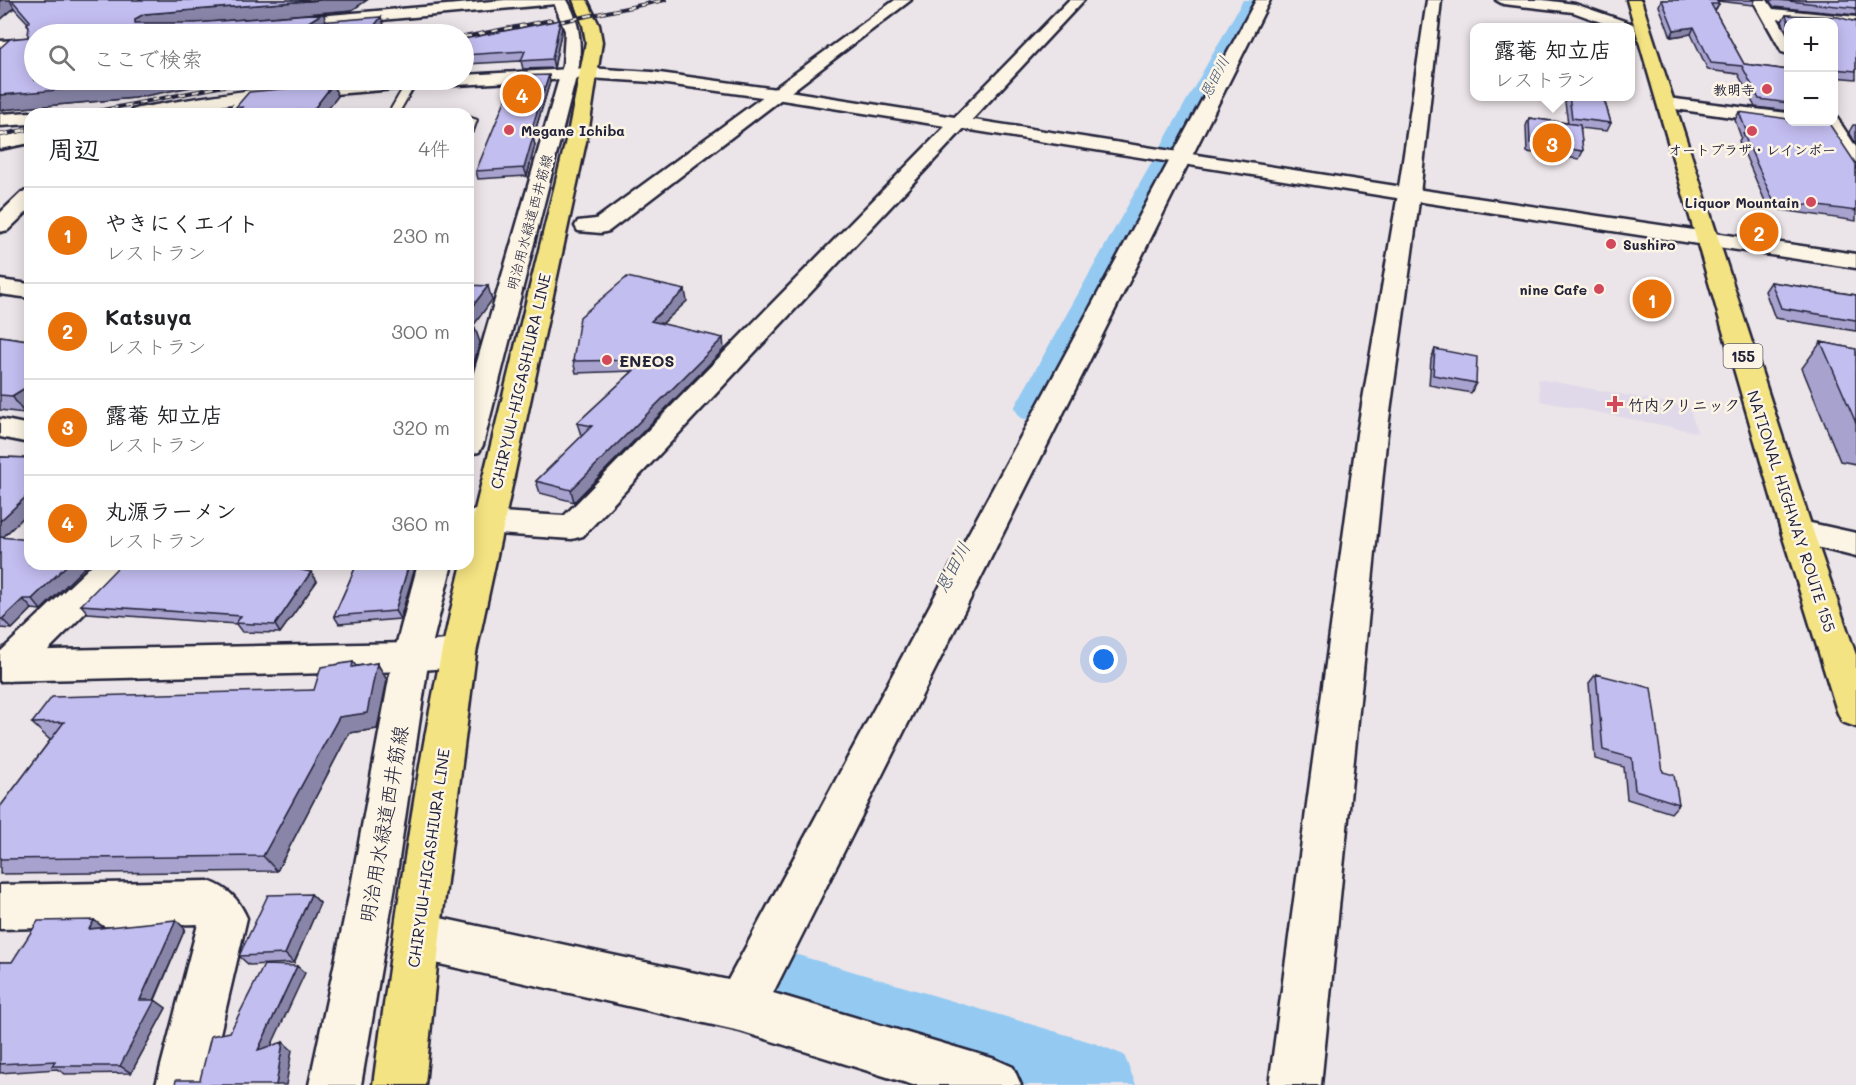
<!DOCTYPE html>
<html lang="ja">
<head>
<meta charset="utf-8">
<style>
  body { margin:0; font-family:Mali,"Klee One",sans-serif; background:#f6f6f6; color:#202124 }
  .controls { position:absolute; right:18px; top:18px; display:grid; overflow:hidden; border-radius:12px; box-shadow:0 3px 15px #0003 }
  .controls button { width:54px; height:54px; display:grid; place-items:center; padding:0; border:0; border-bottom:2px solid #e0e0e0; background:#fff; color:#202124; font:30px sans-serif }
  .you { position:absolute; left:1104px; top:660px; width:21px; height:21px; margin:-15px; border:4px solid #fff; border-radius:50%; background:#1a73e8; box-shadow:0 0 0 9px #1a73e833 }
  .badge { display:grid; place-items:center; width:39px; height:39px; border-radius:50%; background:#2563eb; color:#fff; font-size:20px; font-weight:700 }
  .pin { position:absolute; translate:-50% -50%; border:3px solid #fff; box-shadow:0 2px 6px #0006 }
  .popup { position:absolute; left:1470px; top:23px; width:165px; height:78px; box-sizing:border-box; display:grid; place-content:center; border-radius:12px; background:#fff; filter:drop-shadow(0 2px 4px #0005); font-size:20px; white-space:nowrap; color:#757577 }
  .popup b { font-size:22px; color:#202124 }
  .popup::after { content:''; position:absolute; left:50%; top:100%; margin-left:-12px; border:12px solid transparent; border-top-color:#fff }
  .list { margin:0; padding:0; list-style:none }
  h2 { display:flex; justify-content:space-between; align-items:center; height:78px; margin:0; padding:0 24px; font-size:26px }
  h2 small { font-size:20px; font-weight:400; color:#757577 }
  .list li { display:grid; grid-template-columns:39px 1fr auto; gap:18px; align-items:center; box-sizing:border-box; height:96px; padding:0 24px; border-top:2px solid #e0e0e0 }
  .list b { display:block; font-size:22px; white-space:nowrap }
  .list p { margin:0; font-size:20px; white-space:nowrap; color:#757577 }
  .list em { font-size:20px; font-style:normal; color:#757577 }
  .icon { flex:none; width:33px; height:33px; fill:none; stroke:currentColor; stroke-width:2; stroke-linecap:round; stroke-linejoin:round }
  .map { position:relative; flex:none; width:1856px; height:1085px; overflow:hidden }
  .search { position:absolute; background:#fff; box-shadow:0 3px 15px #0003; left:24px; top:24px; width:450px; height:66px; display:flex; align-items:center; gap:15px; box-sizing:border-box; padding:0 21px; border-radius:33px; color:#757577; font-size:22px }
  .panel { position:absolute; background:#fff; box-shadow:0 3px 15px #0003; left:24px; top:108px; width:450px; height:462px; border-radius:18px }
  .map>svg:first-child { display:block }
  .built { fill:#dfd9ea }
  .lines { fill:none; stroke-linecap:round; stroke-linejoin:round }
  .river { fill:#94caf2; fill-rule:evenodd }
  .lane-casing { stroke:#22223b; stroke-width:4 }
  .street-casing { stroke:#22223b; stroke-width:5 }
  .secondary-casing { stroke:#22223b; stroke-width:5 }
  .primary-casing { stroke:#22223b; stroke-width:5 }
  .highway-casing { stroke:#22223b; stroke-width:5 }
  .lane { fill:#fcf5e5; fill-rule:evenodd }
  .street { fill:#fcf5e5; fill-rule:evenodd }
  .secondary { fill:#fcf5e5; fill-rule:evenodd }
  .primary { fill:#f4e382; fill-rule:evenodd }
  .highway { fill:#f4e382; fill-rule:evenodd }
  .rail-far1-casing { stroke:#22223b; stroke-width:4 }
  .rail-casing { stroke:#22223b; stroke-width:4.5 }
  .rail-far1 { stroke:#fcf5e5; stroke-width:2; stroke-dasharray:7; stroke-linecap:butt }
  .rail { stroke:#fcf5e5; stroke-width:3; stroke-dasharray:9; stroke-linecap:butt }
  .wall { fill:#a8a3ce; stroke:#22223b; stroke-width:1.5 }
  .shaded-wall { fill:#8885a8; stroke:#22223b; stroke-width:1.5 }
  .building { fill:#c3bef0; stroke:#22223b; stroke-width:1.5 }
  .poi-dot { fill:#d1495b; stroke:#fcf5e5; stroke-width:2 }
  .labels { text-anchor:middle; dominant-baseline:central; stroke-width:5; stroke-linejoin:round; paint-order:stroke }
  .far-poi-label { font-size:14px; font-weight:bold; fill:#22223b; stroke:#fcf5e5; text-anchor:end }
  .far-street-label { font-size:14px; fill:#22223b; stroke:#fcf5e5 }
  .far-water-label { font-size:15px; font-style:italic; fill:#445472; stroke:#fcf5e5 }
  .shield { fill:#fcf5e5; stroke:#63616e; stroke-width:1.5 }
  .shield-label { font-size:15px; font-weight:bold; fill:#22223b }
  .poi-label { font-size:16px; font-weight:bold; fill:#22223b; stroke:#fcf5e5; text-anchor:start }
  .street-label { font-size:16px; fill:#22223b; stroke:#fcf5e5 }
  .water-label { font-size:18px; font-style:italic; fill:#445472; stroke:#fcf5e5 }
  .near-street-label { font-size:20px; fill:#22223b; stroke:#fcf5e5 }
</style>
</head>
<body>
<div class="map">
<svg width="1856" height="1085" viewBox="0 0 1856 1085">
  <rect width="100%" height="100%" fill="#ebe4e8"/>
  <filter id="ink" filterUnits="userSpaceOnUse"><feTurbulence type="fractalNoise" baseFrequency=".0167" numOctaves="2"/><feDisplacementMap in="SourceGraphic" scale="12" xChannelSelector="R" yChannelSelector="G"/><feConvolveMatrix kernelMatrix="1 2 1 2 8 2 1 2 1" color-interpolation-filters="sRGB"/></filter>
  <g filter="url(#ink)">
    <!-- built -->
    <path class="built" d="M1538,379L1689,407L1697,432L1541,401Z"/>
    <g class="lines">
      <!-- river -->
      <path class="river" d="M1243,0H1267L1184,159L1060,408L1053,418L1037,422L1021,418L1014,408Z
        M774,948L1094,1043L1124,1055L1136,1085H961L774,1026L746,1015L735,987L746,959Z"/>
      <!-- lane casing -->
      <g class="lane-casing">
        <path id="lane" d="M411,80L416,83L398,114H388L406,83Z
          M468,117L477,120L473,131L468,134Z"/>
      </g>
      <!-- street casing -->
      <g class="street-casing">
        <path id="street" d="M553,0H567C580,23 581,40 579,65L483,445L479,452L468,454V393L563,65L565,31Z
          M895,0H911L609,231L601,233L578,231L575,226L578,221L596,219Z
          M1069,0H1084L583,536L572,539L468,532V510L564,516Z
          M1256,0H1270L773,993L995,1059L1013,1067L1021,1085H913L740,1031L417,959L401,952L394,936L401,920L417,913L728,980Z
          M1427,0H1441L1420,194L1387,434L1321,1085H1269L1357,434L1398,194Z
          M1496,0H1543L1575,4L1633,24L1635,27L1630,31V27H1614L1573,12L1503,4Z
          M1753,0H1767L1773,9L1856,17V27L1834,22L1778,19L1788,36V54L1782,52Z
          M250,90L256,91L259,95L244,114H225L244,91Z
          M1667,98L1788,113V122H1796L1788,125L1661,107L1658,103L1661,99Z
          M30,112L36,114H30V124L0,126V114Z
          M1834,117L1837,118L1856,147V168L1849,166L1821,122H1834Z
          M30,191V209L8,230L0,232V213L22,192Z
          M0,280L30,284V298L0,294Z
          M0,419L30,425V443L0,437Z
          M1797,520L1856,533V557L1785,539L1781,531L1785,523Z
          M93,564H131L126,572L22,676L9,681L0,678V652Z
          M418,564H452L429,657L395,886L361,1085H309L351,886L393,657Z
          M208,881C228,888 238,898 247,918L208,1085H156L198,924L0,929V885Z"/>
      </g>
      <!-- secondary casing -->
      <g class="secondary-casing">
        <path id="secondary" d="M505,0H563L556,4L283,29L275,24L283,19Z
          M34,39V49L0,51V41Z
          M588,68L652,72L776,89L1409,188L1856,254V268L1409,200L776,99L652,82L588,78L419,87L250,101L169,114H130L132,110L139,108C217,94 297,82 376,80C405,79 434,80 464,80V75Z
          M30,131V143L0,149V137Z
          M458,639L471,643L476,653L471,663L458,667L411,671L0,681V651L411,643Z"/>
      </g>
      <!-- primary casing -->
      <g class="primary-casing">
        <path id="primary" d="M573,0H587L599,25L602,42L589,128L476,653L440,936L425,1085H373C397,911 419,735 462,564H468V538L569,128L586,42L583,25Z"/>
      </g>
      <!-- highway casing -->
      <g class="highway-casing">
        <path id="highway" d="M1627,0H1641L1813,531L1856,655V727L1842,722L1837,711L1781,531Z"/>
      </g>
      <!-- lane -->
      <use href="#lane" class="lane"/>
      <!-- street -->
      <use href="#street" class="street"/>
      <!-- secondary -->
      <use href="#secondary" class="secondary"/>
      <!-- primary -->
      <use href="#primary" class="primary"/>
      <!-- highway -->
      <use href="#highway" class="highway"/>
      <!-- rail-far1 casing -->
      <g class="rail-far1-casing">
        <path id="rail-far1" d="M544,25L665,0
          M464,37L551,20
          M247,85L274,80
          M83,114L254,80"/>
      </g>
      <!-- rail casing -->
      <g class="rail-casing">
        <path id="rail" d="M0,135L30,129"/>
      </g>
      <!-- rail-far1 -->
      <use href="#rail-far1" class="rail-far1"/>
      <!-- rail -->
      <use href="#rail" class="rail"/>
    </g>
    <!-- wall -->
    <path class="wall" d="M0,0H367L352,10L193,23L327,22L386,30L135,98L0,110V48L28,37L29,28L27,24L28,23L14,8L0,20Z
      M1661,0H1755L1753,5L1717,1L1719,4L1715,11L1744,64L1788,70V112V111L1755,107L1738,74L1708,70L1691,34L1671,37L1659,6Z
      M1769,0H1856V15L1774,7Z
      M1786,15L1856,21V79L1833,77V22H1788V36L1782,21Z
      M560,20L562,28L554,68L523,69L521,61L466,64L464,69V39Z
      M550,82L533,138L535,145L527,176L478,179L476,171Z
      M338,96L324,114H237L235,108Z
      M1564,96H1603L1611,123L1607,131L1580,128L1583,151L1579,159L1527,152L1526,126L1529,118L1568,123Z
      M1739,112L1856,164V221L1768,208L1739,141L1741,137L1735,120Z
      M1853,125H1856V144L1849,132Z
      M1771,282L1856,295V331L1775,318L1765,291Z
      M687,301L662,324L724,349L574,502L540,493L536,481L583,435H581L577,423L633,371L576,373L573,361Z
      M0,336L27,340L24,413L0,410Z
      M1821,342L1856,349V464L1840,461L1802,368Z
      M1435,349L1476,383L1471,393L1429,385L1431,359Z
      M0,457L30,458V511L3,537L41,610L32,609L12,629L0,628Z
      M357,564H413L415,568L400,619L339,624L334,616Z
      M187,570L311,572L317,581L280,633L242,632L236,624L88,613L81,605Z
      M353,662L356,666L377,663L387,680L377,729L349,733L277,871L0,874V807L51,739H49L32,723L314,690Z
      M1596,674L1663,772L1679,804L1671,813L1627,799L1624,767L1595,759L1589,683Z
      M311,894L320,903L294,963L249,965L239,956Z
      M94,920L104,927L185,929L155,1000L166,1008L131,1073L65,1074L57,1069L0,1073V962H12Z"/>
    <!-- shaded-wall -->
    <path class="shaded-wall" d="M1,0H10L14,8L0,20V1Z
      M320,0H367L352,10L151,27L135,23V19L144,14Z
      M323,13L328,26L307,23Z
      M381,17L386,30L382,34H368Z
      M560,20L562,28L554,68L552,59Z
      M1694,27L1691,34L1671,37L1674,30Z
      M464,57L466,64L464,69Z
      M549,75L550,82L533,138L535,145L527,176L524,168L529,137Z
      M150,80H227L135,98L0,110V95Z
      M268,80H342L271,86Z
      M333,84L338,96L324,114H315L313,110Z
      M488,286L492,300L468,333V312Z
      M685,290L687,301L653,332L651,321Z
      M475,328L480,342L468,383V352Z
      M723,338L724,349L574,502L571,490Z
      M30,385V409L24,413L12,396Z
      M30,493V511L0,540V521Z
      M68,564H88L41,610L32,599Z
      M409,564H413L415,568L400,619L395,611Z
      M311,572L317,581L280,633L275,625Z
      M23,599L32,609L12,629L2,619Z
      M377,663L387,680L377,729L349,733L277,871L263,856L339,717Z
      M311,894L320,903L294,963L285,954Z
      M94,920L105,929H89Z
      M176,920L185,929L152,1005L155,1000L166,1008L131,1073L120,1066L140,1000Z
      M297,966L305,973L266,1057L258,1050Z
      M283,1042L292,1050L286,1085H276Z"/>
    <!-- building -->
    <path class="building" d="M12,0H320L144,14L135,19V23H195L323,13L307,23L381,17L368,34H34V80H150L128,84L0,95V48L10,39L28,37L29,26L27,24L30,21Z
      M1662,0H1716L1719,4H1711L1744,64L1788,70V103L1759,99L1742,66L1711,63L1694,27L1674,30Z
      M1778,0H1856V8Z
      M1786,15L1838,17L1856,22V71L1833,69V22H1789Z
      M560,20L552,59L521,61L525,51L464,55V39Z
      M549,75L529,137H533L524,168L476,171L515,76Z
      M333,84L313,110L237,114L243,107L235,108L249,92Z
      M1569,96H1603L1611,123L1572,118Z
      M1739,112L1788,119V122H1828L1856,164V211L1773,200L1743,133H1747Z
      M1529,118L1580,125L1583,151L1530,143Z
      M627,277L685,290L651,321L723,338L571,490L536,481L592,426L577,423L645,360L573,361L580,317Z
      M1771,282L1856,295V320L1781,308Z
      M468,285L488,286L468,312Z
      M475,328L468,352V329Z
      M0,336L27,340L30,336V385L12,396L0,395Z
      M1821,342L1856,349V423Z
      M1435,349L1477,357L1476,383L1433,375Z
      M0,457L30,458V493L0,521Z
      M0,537L30,540V564H68L32,599H23L2,619H0Z
      M194,564H273L311,572L275,625L236,623L241,616L81,605L119,566L187,570Z
      M357,564H409L395,611L334,616Z
      M353,662L352,667L377,663L367,713L339,717L263,856L0,859V807L64,722L32,723L52,697L314,690L321,667Z
      M1596,674L1651,688L1663,772L1674,775L1679,804L1635,790L1632,758L1603,750Z
      M311,894L285,954L239,956L268,895Z
      M94,920L89,929L176,920L140,1000H155L120,1066H52L55,1061L0,1064V962H12L38,921Z
      M264,965L297,966L258,1050L283,1042L276,1085H175L176,1080H200L211,1036L230,1032Z"/>
  </g>
  <!-- markers -->
  <g class="poi-dot">
    <circle cx="1767" cy="89" r="6"/>
    <circle cx="509" cy="130" r="6"/>
    <circle cx="1752" cy="131" r="6"/>
    <circle cx="1811" cy="202" r="6"/>
    <circle cx="1611" cy="244" r="6"/>
    <circle cx="1599" cy="289" r="6"/>
    <circle cx="607" cy="360" r="6"/>
    <path d="M1612 395h6v6h6v6h-6v6h-6v-6h-6v-6h6z"/>
  </g>
  <g class="labels">
    <!-- far-poi labels -->
    <g class="far-poi-label">
      <text x="1755" y="89">教明寺</text>
      <text x="521" y="130" text-anchor="start">Megane Ichiba</text>
      <text x="1752" y="149" text-anchor="middle">オートプラザ・レインボー</text>
      <text x="1799" y="202">Liquor Mountain</text>
      <text x="1623" y="244" text-anchor="start">Sushiro</text>
      <text x="1587" y="289">nine Cafe</text>
    </g>
    <!-- far-street labels -->
    <g class="far-street-label">
      <text transform="translate(529 222) rotate(-75)">明治用水緑道西井筋線</text>
    </g>
    <!-- far-water labels -->
    <g class="far-water-label">
      <text transform="translate(1214 77) rotate(-62)">恩田川</text>
    </g>
    <!-- shield labels -->
    <rect class="shield" x="1723.5" y="344" width="39" height="24" rx="4.5"/>
    <g class="shield-label">
      <text x="1743" y="356">155</text>
    </g>
    <!-- poi labels -->
    <g class="poi-label">
      <text x="619" y="360">ENEOS</text>
      <text x="1628" y="404">竹内クリニック</text>
    </g>
    <!-- street labels -->
    <g class="street-label">
      <text transform="translate(520 381) rotate(-77)">CHIRYUU-HIGASHIURA LINE</text>
      <text transform="translate(1792 511) rotate(72)">NATIONAL HIGHWAY ROUTE 155</text>
      <text transform="translate(428 858) rotate(-82)">CHIRYUU-HIGASHIURA LINE</text>
    </g>
    <!-- water labels -->
    <g class="water-label">
      <text transform="translate(952 567) rotate(-62)">恩田川</text>
    </g>
    <!-- near-street labels -->
    <g class="near-street-label">
      <text transform="translate(383 824) rotate(-80)">明治用水緑道西井筋線</text>
    </g>
  </g>
</svg>
<div class="controls">
<button>+</button>
<button>−</button>
</div>
<div class="you"></div>
<div class="pin badge" style="left:1652px;top:299px;background:#e8710a">1</div>
<div class="pin badge" style="left:1759px;top:232px;background:#e8710a">2</div>
<div class="pin badge" style="left:1552px;top:143px;background:#e8710a">3</div>
<div class="popup"><b>露菴 知立店</b>レストラン</div>
<div class="pin badge" style="left:522px;top:94px;background:#e8710a">4</div>
<div class="search"><svg class="icon" aria-label="search" viewBox="0 0 24 24"><circle cx="10" cy="10" r="6"/><path d="M15 15l6 6"/></svg>ここで検索</div>
<section class="panel">
<h2>周辺<small>4件</small></h2>
<ul class="list">
<li><span class="badge" style="background:#e8710a">1</span><div><b>やきにくエイト</b><p>レストラン</p></div><em>230 m</em></li>
<li><span class="badge" style="background:#e8710a">2</span><div><b>Katsuya</b><p>レストラン</p></div><em>300 m</em></li>
<li><span class="badge" style="background:#e8710a">3</span><div><b>露菴 知立店</b><p>レストラン</p></div><em>320 m</em></li>
<li><span class="badge" style="background:#e8710a">4</span><div><b>丸源ラーメン</b><p>レストラン</p></div><em>360 m</em></li>
</ul>
</section>
</div>
</body>
</html>
